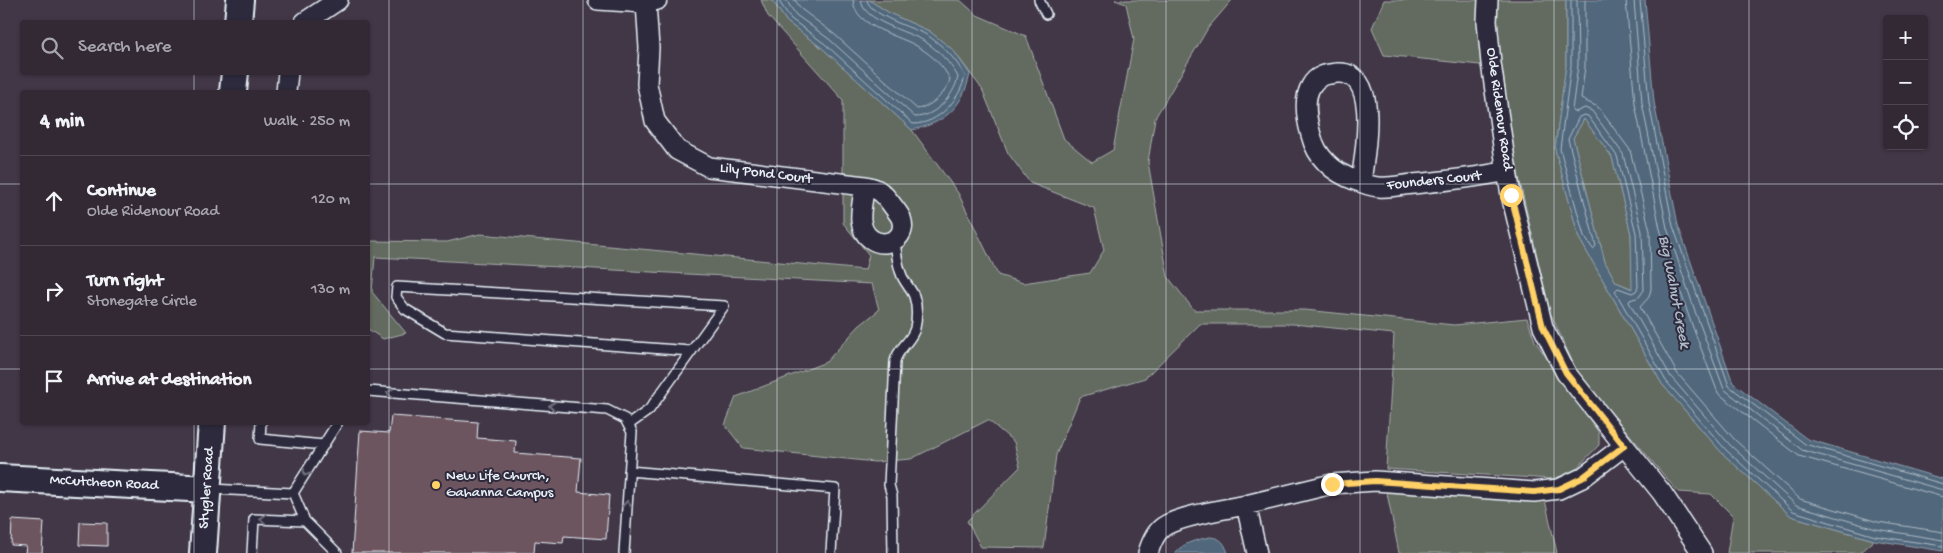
<!DOCTYPE html>
<html lang="en">
<head>
<meta charset="utf-8">
<style>
  body { margin:0; font-family:"Gochi Hand",sans-serif; background:#3a313d; color:#f1f3f6 }
  .controls { position:absolute; right:15px; top:15px; display:grid; overflow:hidden; border-radius:5px; box-shadow:0 1px 4px #0004 }
  .controls button { width:45px; height:45px; display:grid; place-items:center; padding:0; border:0; border-bottom:1px solid #4d4550; background:#322935; color:#f1f3f6; font:25px sans-serif }
  .stop { position:absolute; width:15px; height:15px; margin:-11px; border:4px solid #ffd166; border-radius:50%; background:#fff }
  .stop.end { background:#ffd166; border-color:#fff; box-shadow:0 1px 5px #0008 }
  .list { margin:0; padding:0; list-style:none }
  h2 { display:flex; justify-content:space-between; align-items:center; height:65px; margin:0; padding:0 20px; font-size:21px }
  h2 small { font-size:16px; font-weight:400; color:#a8a6ad }
  .list li { display:grid; grid-template-columns:32px 1fr auto; gap:15px; align-items:center; box-sizing:border-box; height:90px; padding:0 20px; border-top:1px solid #4d4550 }
  .list b { display:block; font-size:19px; white-space:nowrap }
  .list p { margin:0; font-size:16px; white-space:nowrap; color:#a8a6ad }
  .list em { font-size:16px; font-style:normal; color:#a8a6ad }
  .icon { flex:none; width:28px; height:28px; fill:none; stroke:currentColor; stroke-width:2; stroke-linecap:round; stroke-linejoin:round }
  .map { position:relative; flex:none; width:1943px; height:553px; overflow:hidden }
  .search { position:absolute; background:#322935; box-shadow:0 1px 4px #0004; left:20px; top:20px; width:350px; height:55px; display:flex; align-items:center; gap:12px; box-sizing:border-box; padding:0 18px; border-radius:5px; color:#a8a6ad; font-size:19px }
  .panel { position:absolute; background:#322935; box-shadow:0 1px 4px #0004; left:20px; top:90px; width:350px; height:335px; border-radius:5px }
  .map>svg:first-child { display:block }
  .green { fill:#646b5f; stroke:#a6aeac }
  .water { fill:#51687c; stroke:#8d9fae; fill-rule:evenodd }
  .lines { fill:none; stroke-linecap:round; stroke-linejoin:round }
  .shore { stroke:#acbac6; stroke-width:1 }
  .building { fill:#6d555f; stroke:#e8f1f8 }
  .service-casing { stroke:#e8f1f8; stroke-width:12 }
  .minor-casing { stroke:#e8f1f8; stroke-width:22 }
  .secondary-casing { stroke:#e8f1f8; stroke-width:30 }
  .service { stroke:#2f2a3d; stroke-width:9 }
  .minor { stroke:#2f2a3d; stroke-width:19 }
  .secondary { stroke:#2f2a3d; stroke-width:26 }
  .oneway { stroke:#70707e }
  .route { stroke:#ffd166; stroke-width:6 }
  .grid { fill:none; stroke:#e8f1f8; stroke-width:1; stroke-opacity:0.55 }
  .poi-dot { fill:#ffd166; stroke:#2f2a3d; stroke-width:2 }
  .labels { text-anchor:middle; dominant-baseline:central; stroke-width:4; stroke-linejoin:round; paint-order:stroke }
  .street-label { font-size:15px; fill:#e8f1f8; stroke:#2f2a3d }
  .poi-label { font-size:15px; fill:#e8f1f8; stroke:#2f2a3d; text-anchor:start }
  .water-label { font-size:16px; font-style:italic; fill:#acbac6; stroke:#2f2a3d }
</style>
</head>
<body>
<div class="map">
<svg width="1943" height="553" viewBox="0 0 1943 553">
  <rect width="100%" height="100%" fill="#423747"/>
  <filter id="ink" filterUnits="userSpaceOnUse"><feTurbulence type="fractalNoise" baseFrequency=".02" numOctaves="2"/><feDisplacementMap in="SourceGraphic" scale="10" xChannelSelector="R" yChannelSelector="G"/><feConvolveMatrix kernelMatrix="1 2 1 2 8 2 1 2 1" color-interpolation-filters="sRGB"/></filter>
  <g filter="url(#ink)">
    <!-- green -->
    <path class="green" d="M761,0H772L787,22L822,48L912,130L958,193L998,275L1023,283L1090,273L1104,250L1094,208L1030,183L1008,153L982,89L953,50L929,31L891,14L869,0H960L977,15L1026,36L1064,139L1092,162L1113,150L1134,39L1126,4L1115,0H1232L1208,28L1155,118L1148,162L1168,277L1194,310H1305L1454,325L1527,318L1535,341L1599,433V445L1573,472L1552,479L1386,469L1394,334L1293,324H1200L1145,378L1080,397L1056,455L1044,548L981,547L967,521L1020,467L1014,442L988,420L911,459L875,462L743,448L725,425L736,397L826,362L859,326L879,310L872,284L375,257L372,292L406,333L383,339L368,329V241L447,242L480,234L865,270L869,255L843,223V100L768,16Z
      M1384,0H1566V65L1555,149L1579,238L1662,384L1722,453L1791,516L1874,540L1859,553H1727L1733,516L1711,494L1678,492L1577,372L1550,312L1515,161L1499,67L1384,55L1372,28Z
      M1584,119L1612,157L1631,234L1633,289L1616,282L1605,262L1573,138Z
      M1386,488L1545,500L1557,553H1399Z"/>
    <!-- water -->
    <path class="water" d="M772,0H869L891,14L929,31L953,50L970,74C963,107 945,123 912,130L822,48L787,22Z
      M1566,0H1645L1654,102L1678,225L1733,383L1807,439L1943,479V551L1874,540L1791,516L1722,453L1662,384L1579,238L1555,149L1566,65ZM1584,119L1612,157L1631,234L1632,289L1616,282L1605,262L1573,138Z
      M1210,537C1221,538 1224,542 1228,553H1175C1184,542 1197,540 1210,537Z"/>
    <g class="lines">
      <!-- shore -->
      <path class="shore" d="M778,0L791,19L825,44L913,124C939,124 960,99 965,76C956,59 942,44 925,34C913,28 869,15 867,0
        M786,0L796,15L829,39L915,117C935,117 954,96 958,77C950,62 938,50 924,41C908,31 862,21 861,0
        M795,0L801,9L834,34L917,109C931,107 947,93 950,79C943,66 933,56 920,48C901,35 854,28 853,0
        M1571,0V65L1560,149L1584,236L1593,249L1596,246L1568,139L1579,117L1584,115L1588,116L1617,156L1636,233L1638,287L1636,291L1632,293L1618,288L1615,291L1666,381L1726,450L1793,511L1875,536L1943,546
        M1577,0L1578,65L1572,110L1575,112L1585,108L1592,111L1623,154L1642,232L1644,290L1639,297L1630,300L1629,302L1671,377L1730,445L1796,505L1876,529L1943,540
        M1585,0V66L1581,99L1598,107L1630,150L1650,231L1651,289L1649,297L1640,307L1677,373L1735,440L1800,499L1878,522L1943,532
        M1626,0L1635,104L1660,229L1689,317L1718,393L1799,456L1943,497
        M1634,0L1642,103L1667,228L1696,314L1724,389L1802,450L1943,490
        M1640,0L1649,103L1673,226L1729,386L1805,444L1943,484"/>
    </g>
    <!-- building -->
    <path class="building" d="M391,416L478,422L477,438L516,441L515,453L581,458L578,492L609,495L606,539L564,536L563,543L535,541L534,553H352L360,431L389,433Z
      M12,520L44,522L42,553H25L26,546L11,545Z
      M80,522L107,523V546L79,545Z"/>
    <g class="lines">
      <!-- service casing -->
      <g class="service-casing">
        <path id="service" d="M1039,0L1046,14
          M888,244L896,249C897,258 898,267 902,276C905,283 911,289 914,296C917,305 917,318 915,328C912,341 898,348 895,361L889,485L892,496L893,553
          M368,391L607,410L625,419L632,432L624,553
          M261,422L260,439L324,445
          M628,425L649,410L724,306L397,287L396,297L405,309L445,333L691,351
          M629,471L835,489L831,553
          M210,489L293,493
          M293,493L338,422
          M293,493L305,521L337,553
          M252,553L254,519L305,521"/>
      </g>
      <!-- minor casing -->
      <g class="minor-casing">
        <path id="minor" d="M598,0L646,3L657,0
          M1488,0L1487,21L1491,63L1504,153L1511,195L1543,327L1566,373L1662,493L1702,553
          M646,3L649,48L647,84L655,121L677,150L709,167L865,186
          M305,22L338,0
          M286,92L288,72
          M1361,182C1364,157 1382,70 1337,73C1326,74 1316,76 1311,86C1303,99 1307,121 1311,135C1317,159 1334,173 1357,181C1363,183 1372,187 1379,187C1390,188 1402,185 1413,184C1446,181 1474,178 1507,171
          M865,186C879,188 884,194 892,205C895,209 899,214 901,218C911,247 865,254 861,221C860,210 863,197 865,186Z
          M1246,505L1332,484L1375,481L1534,492L1559,489L1582,478L1624,446
          M1148,553C1151,543 1155,533 1163,527C1179,516 1226,509 1246,505L1257,553"/>
      </g>
      <!-- secondary casing -->
      <g class="secondary-casing">
        <path id="secondary" d="M238,22L240,0
          M233,92L235,72
          M0,478L208,489
          M203,553L212,422"/>
      </g>
      <!-- service -->
      <use href="#service" class="service"/>
      <!-- minor -->
      <use href="#minor" class="minor"/>
      <!-- secondary -->
      <use href="#secondary" class="secondary"/>
    </g>
    <!-- one-way arrows -->
    <defs><path id="oneway-chevron" d="M-2-3.5L2.5 0L-2 3.5" fill="none" stroke-width="1.6" stroke-linecap="round" stroke-linejoin="round" transform="scale(1.25)"/></defs>
    <g class="oneway">
      <use href="#oneway-chevron" transform="translate(390 393) rotate(-175)"/>
      <use href="#oneway-chevron" transform="translate(552 406) rotate(-175)"/>
      <use href="#oneway-chevron" transform="translate(306 473) rotate(122)"/>
      <use href="#oneway-chevron" transform="translate(627 504) rotate(-87)"/>
      <use href="#oneway-chevron" transform="translate(263 519) rotate(-178)"/>
    </g>
  </g>
  <g class="lines" filter="url(#ink)">
    <!-- route -->
    <path class="route" d="M1332,484L1375,481L1534,492L1559,489L1582,478L1624,446L1566,373L1543,327L1511,195"/>
  </g>
  <!-- grid -->
  <path class="grid" d="M194,0V22M389,0V553M583,0V553M777,0V553M972,0V553M1166,0V553M1360,0V553M1554,0V553M1749,0V553M194,72V92M0,184H22M368,184H1943M0,369H22M368,369H1943M194,422V553"/>
  <!-- markers -->
  <circle class="poi-dot" cx="436" cy="485" r="5"/>
  <g class="labels">
    <!-- street labels -->
    <g class="street-label">
      <text transform="translate(1499 109) rotate(82)">Olde Ridenour Road</text>
      <text transform="translate(766 174) rotate(7)">Lily Pond Court</text>
      <text transform="translate(1434 181) rotate(-6)">Founders Court</text>
      <text transform="translate(104 483) rotate(3)">McCutcheon Road</text>
      <text transform="translate(207 488) rotate(-86)">Stygler Road</text>
    </g>
    <!-- poi labels -->
    <g class="poi-label">
      <text x="446" y="476">New Life Church,<tspan x="446" dy="17">Gahanna Campus</tspan></text>
    </g>
    <!-- water labels -->
    <g class="water-label">
      <text transform="translate(1673 292) rotate(79)">Big Walnut Creek</text>
    </g>
  </g>
</svg>
<div class="controls">
<button>+</button>
<button>−</button>
<button><svg class="icon" aria-label="locate" viewBox="0 0 24 24"><circle cx="12" cy="12" r="6"/><path d="M12 2v4M12 18v4M2 12h4M18 12h4"/></svg></button>
</div>
<div class="stop" style="left:1511px;top:195px"></div>
<div class="stop end" style="left:1332px;top:484px"></div>
<div class="search"><svg class="icon" aria-label="search" viewBox="0 0 24 24"><circle cx="10" cy="10" r="6"/><path d="M15 15l6 6"/></svg>Search here</div>
<section class="panel">
<h2>4 min<small>Walk · 250 m</small></h2>
<ul class="list">
<li><svg class="icon" aria-label="ahead" viewBox="0 0 24 24"><path d="M12 20V5M6 11l6-6 6 6"/></svg><div><b>Continue</b><p>Olde Ridenour Road</p></div><em>120 m</em></li>
<li><svg class="icon" aria-label="right" viewBox="0 0 24 24"><path d="M7 20v-9h11M14 6l5 5-5 5"/></svg><div><b>Turn right</b><p>Stonegate Circle</p></div><em>130 m</em></li>
<li><svg class="icon" aria-label="arrive" viewBox="0 0 24 24"><path d="M6 21V4h12l-3 4 3 4H6"/></svg><div><b>Arrive at destination</b></div></li>
</ul>
</section>
</div>
</body>
</html>
